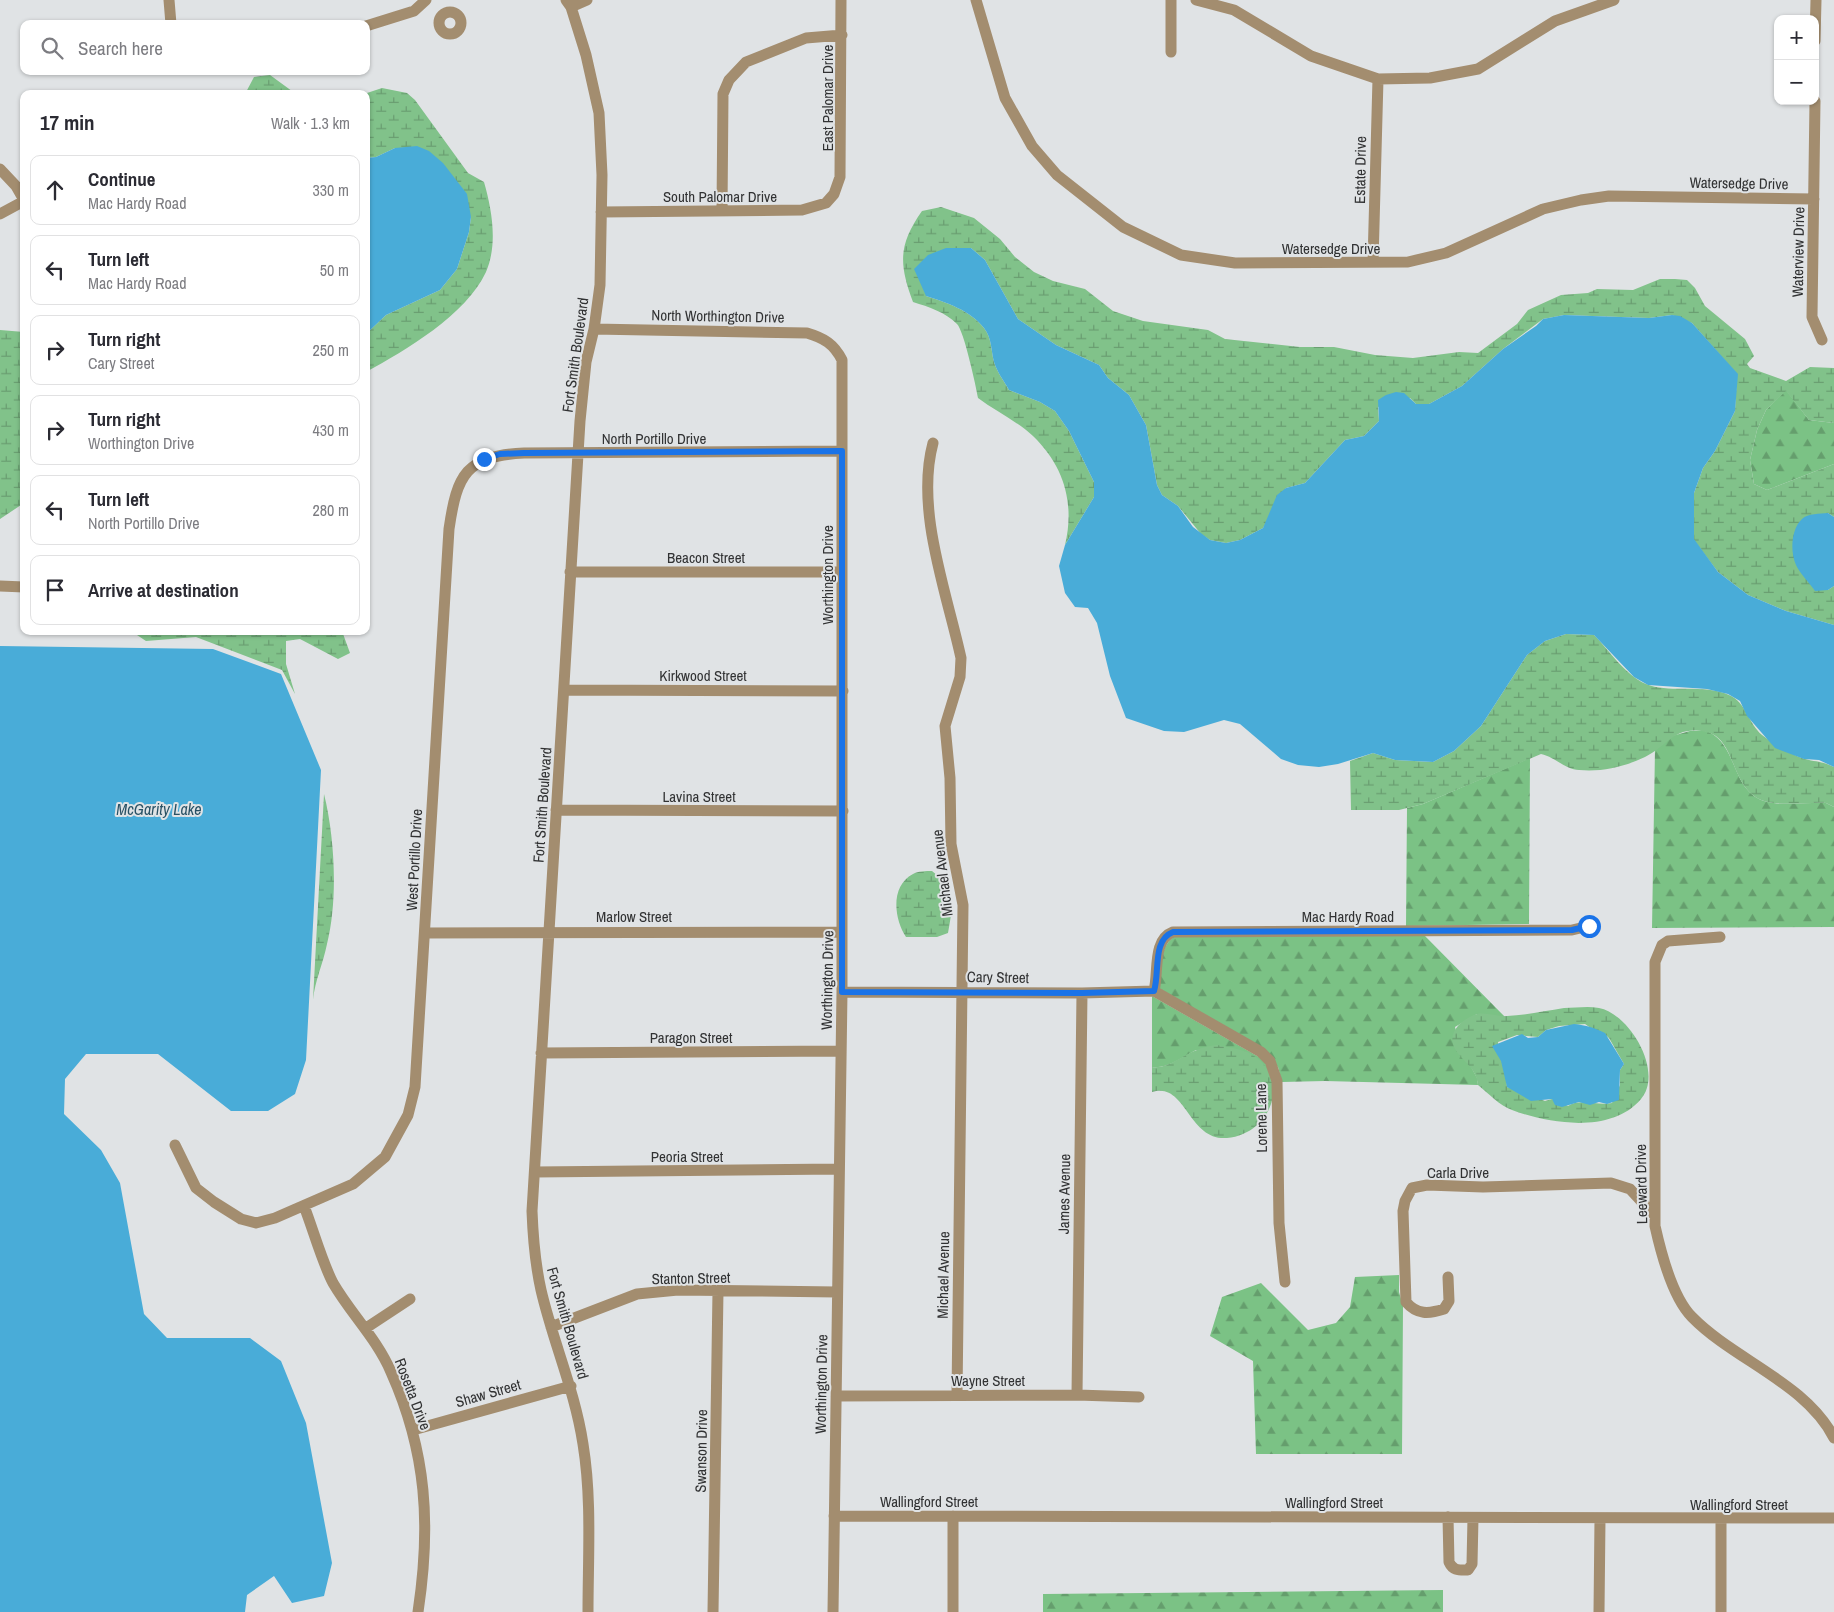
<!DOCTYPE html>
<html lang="en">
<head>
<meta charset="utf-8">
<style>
  body { margin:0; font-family:"Archivo Narrow",sans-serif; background:#f2f2f3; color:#2b2b33 }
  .controls { position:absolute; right:15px; top:15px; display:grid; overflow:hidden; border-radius:10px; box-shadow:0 1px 4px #0004 }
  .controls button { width:45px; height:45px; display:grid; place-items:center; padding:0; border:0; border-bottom:1px solid #e1e1e2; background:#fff; color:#2b2b33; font:25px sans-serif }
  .stop { position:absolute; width:15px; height:15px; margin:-11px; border:4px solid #1a73e8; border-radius:50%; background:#fff }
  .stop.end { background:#1a73e8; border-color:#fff; box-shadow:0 1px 5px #0008 }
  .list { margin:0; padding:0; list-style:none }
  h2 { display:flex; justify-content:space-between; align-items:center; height:65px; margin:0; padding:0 20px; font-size:21px }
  h2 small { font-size:16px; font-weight:400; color:#7c7c81 }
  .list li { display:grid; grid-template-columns:32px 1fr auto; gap:15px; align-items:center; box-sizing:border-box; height:70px; margin:0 10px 10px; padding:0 10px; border:1px solid #e1e1e2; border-radius:10px }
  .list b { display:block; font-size:19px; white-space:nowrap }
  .list p { margin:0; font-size:16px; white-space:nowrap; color:#7c7c81 }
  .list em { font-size:16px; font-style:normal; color:#7c7c81 }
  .icon { flex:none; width:28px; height:28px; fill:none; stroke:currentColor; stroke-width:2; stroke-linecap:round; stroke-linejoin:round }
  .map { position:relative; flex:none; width:1834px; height:1612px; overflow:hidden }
  .search { position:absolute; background:#fff; box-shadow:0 1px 4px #0004; left:20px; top:20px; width:350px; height:55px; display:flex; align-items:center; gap:12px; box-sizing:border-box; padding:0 18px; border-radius:10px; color:#7c7c81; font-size:19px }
  .panel { position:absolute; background:#fff; box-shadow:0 1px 4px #0004; left:20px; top:90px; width:350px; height:545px; border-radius:10px }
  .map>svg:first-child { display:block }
  .forest { fill:url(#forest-firs) }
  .wetland { fill:url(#wetland-marsh); fill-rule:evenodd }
  .water { fill:#49acd8 }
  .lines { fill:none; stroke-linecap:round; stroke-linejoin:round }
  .minor { stroke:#a38d6f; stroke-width:11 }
  .route { stroke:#1a73e8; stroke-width:6 }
  .labels { text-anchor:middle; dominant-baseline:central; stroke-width:4; stroke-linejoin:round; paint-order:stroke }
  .street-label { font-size:15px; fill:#313233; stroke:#e0e3e5 }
  .water-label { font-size:16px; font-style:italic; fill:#285165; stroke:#e0e3e5 }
</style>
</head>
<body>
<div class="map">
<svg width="1834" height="1612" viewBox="0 0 1834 1612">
  <defs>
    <pattern id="forest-firs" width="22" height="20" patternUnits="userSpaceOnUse" patternTransform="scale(1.25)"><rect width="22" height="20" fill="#7bc285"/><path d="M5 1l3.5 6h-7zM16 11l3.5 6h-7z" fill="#659e6d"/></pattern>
    <pattern id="wetland-marsh" width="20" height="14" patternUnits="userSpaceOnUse" patternTransform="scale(1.25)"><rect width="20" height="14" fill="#81c28a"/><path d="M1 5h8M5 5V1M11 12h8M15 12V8" fill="none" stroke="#6a9e71"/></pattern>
  </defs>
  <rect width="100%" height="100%" fill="#e0e3e5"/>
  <!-- forest -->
  <path class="forest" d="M1786,390L1809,420L1834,423V464L1767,490L1754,484L1750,460L1757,430L1766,410Z
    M1690,731C1696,731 1704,730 1709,732C1739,747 1731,794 1768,802C1784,806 1809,802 1826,803L1834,807V927L1652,928L1655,749L1672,736Z
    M1530,758L1529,924L1406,926L1407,808L1423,804Z
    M1424,935L1505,1017L1477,1014L1455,1027L1462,1056L1469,1063L1477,1078L1478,1085L1325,1081L1282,1082L1278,1067L1159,988C1164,969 1157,949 1174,937Z
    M1152,996L1259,1057L1266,1064L1273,1082L1268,1073L1196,1050C1183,1057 1167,1069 1152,1067Z
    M1399,1275V1292L1403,1306L1402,1454H1256L1253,1361L1210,1336L1222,1297L1261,1283L1308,1330L1336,1323L1350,1307L1355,1277Z
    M1443,1590V1612H1043V1594Z"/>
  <!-- wetland -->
  <path class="wetland" d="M270,75L296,94H245L254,77Z
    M382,88L407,93L415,100L468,173L484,182C492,210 498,244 486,272C466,315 406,350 366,372V334L386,315L440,290L457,269L469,232L471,217L395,148L376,157L366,158V94H364Z
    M941,207L974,218L1000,239L1015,257L1034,272L1053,281L1085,289L1113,311L1143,321L1208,330L1225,339L1300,347H1334L1375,355L1413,358L1459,352L1478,353L1517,324L1528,310L1561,295L1588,293L1597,289L1633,290L1660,279H1675L1687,280L1695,288L1705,306L1745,339L1754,356L1747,364L1750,368L1786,381L1810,367L1834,368V423L1809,420L1786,391L1766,410L1757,430L1750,460L1754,484L1767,490L1834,464V517L1828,513L1807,579L1815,590H1828L1834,586V625L1786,611L1748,595L1718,572L1693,539L1694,493L1703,468L1715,451L1735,411L1737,374L1692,323L1672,315L1649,318L1564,315L1543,319L1503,349L1462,386L1429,404H1416L1410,398L1378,407L1379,421L1364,436L1345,440L1305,483L1286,488L1263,528L1240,540L1226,543L1210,540L1201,534L1178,506L1162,495L1157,485L1146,425L1129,395L1108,378L1099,365L1056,345L1018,319L985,260L971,248L926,296C946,302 971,311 984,328C992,338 991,351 994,362C997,372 1004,381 1009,390L1040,402L1055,411L1069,431L1094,482V497L1065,545C1075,503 1064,466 1033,436C1017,421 995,411 978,398C976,386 964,331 957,324C945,312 929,307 913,302C899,264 898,245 922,211Z
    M0,330L24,332V503L0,519Z
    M131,631H342L350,653L338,659L300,639L286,641V664L295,694L282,670L196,637L146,641Z
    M1566,634L1594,635C1610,651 1625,675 1646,684C1670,694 1703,683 1729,695C1746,702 1748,723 1762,735C1769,741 1796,757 1805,759C1816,762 1822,761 1834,767V807L1826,803C1808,802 1786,806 1768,802C1729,794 1738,738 1706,732C1674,725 1668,746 1645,757C1624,767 1602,772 1579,770C1566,770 1555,757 1541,754L1423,804L1399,810H1351L1350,761L1373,753L1395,760L1433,762L1454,751L1481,726L1527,655L1545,641Z
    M324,794C335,838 338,900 327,944C323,964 315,980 313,1000Z
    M932,871C956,889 953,906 948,933L937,937H906C894,919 890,886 913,874C918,871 926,871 932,871Z
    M1564,1008C1575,1008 1588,1006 1599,1008C1630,1014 1664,1072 1641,1099C1612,1134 1549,1124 1512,1110C1500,1106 1488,1093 1478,1085C1476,1065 1458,1060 1453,1044C1449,1030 1464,1018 1477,1014C1485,1012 1498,1017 1507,1016C1526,1015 1545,1011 1564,1008ZM1585,1024L1595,1031L1602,1032L1609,1038L1624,1064L1620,1070V1085L1612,1103C1599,1106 1579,1098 1568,1106L1552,1099L1545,1101L1507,1087C1507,1071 1499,1059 1498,1042L1517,1035L1538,1037L1546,1030L1559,1026Z
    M1217,1045C1230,1048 1246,1049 1257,1058C1291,1086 1267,1135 1227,1138C1188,1141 1186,1081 1152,1092V1067C1169,1069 1182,1055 1197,1050C1203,1047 1210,1046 1217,1045Z"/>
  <!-- water -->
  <path class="water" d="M417,146L429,151L443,163L467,194L471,217L469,232L457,269L440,290L386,315L366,334V158L376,157L395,148Z
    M946,248H971L985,260L1018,319L1056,345L1099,365L1108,378L1129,395L1146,425L1157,485L1162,495L1178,506L1193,527L1210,540L1226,543L1240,540L1263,528L1277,495L1286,488L1305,483L1345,440L1364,436L1379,421L1378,400L1386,395L1396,392L1404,393L1416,404H1429L1462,386L1503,349L1536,326L1543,319L1564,315L1649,318L1672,315L1680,316L1692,323L1738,374L1735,411L1715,451L1703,468L1694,493V539L1718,572L1748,595L1786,611L1834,625V767L1819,760L1804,759L1775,748L1747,716L1740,701L1728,694L1707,689L1648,685L1634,677L1594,635L1566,634L1545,641L1527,655L1481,726L1454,751L1433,762L1395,760L1373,753L1338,764L1319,767L1298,765L1281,759L1240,724L1224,720L1184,732L1164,731L1126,718L1110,676L1097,623L1088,608L1075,607L1065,593L1059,566L1065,545L1094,497V482L1069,431L1055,411L1040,402L1009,390C1004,381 997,372 994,362C991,351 992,338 984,328C971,311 946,302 926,296L914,269L928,255Z
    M1828,513L1834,517V586L1828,590L1815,591C1809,582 1800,574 1796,565C1790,552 1791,529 1802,519C1808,513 1820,514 1828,513Z
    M0,646L213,649L281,674L321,770L306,1060L295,1094L268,1111H231L158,1054H86L65,1079L64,1114L101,1150L120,1183L144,1314L167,1338H250L281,1361L306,1423L332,1563L324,1596L292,1603L274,1576L247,1595L245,1612H0Z
    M1574,1024C1586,1025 1595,1028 1605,1033L1624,1064L1620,1070L1619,1100L1607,1104L1599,1102L1590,1105L1579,1102L1562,1107L1555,1105L1552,1099L1531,1101L1507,1087L1501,1061L1492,1046L1522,1034L1528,1038L1538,1037L1546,1030Z"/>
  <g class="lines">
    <!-- minor -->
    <path class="minor" d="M169,0L171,24
      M566,0L571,7L586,55L599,113L602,175L600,285L594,329L586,362L580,421L532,1211C533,1238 535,1263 541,1290C553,1342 575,1391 583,1444C592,1499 588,1557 588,1612
      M976,0L1005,98L1032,146L1057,175L1123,227L1181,255L1235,263L1408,262L1446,253L1543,209L1581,200L1609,196L1814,199
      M1196,0L1234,10L1311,56L1378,79L1430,78L1478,69L1555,21L1614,0
      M571,7L587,0
      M439 23a11 11 0 1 1 22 0a11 11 0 1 1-22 0Z
      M366,26L414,11L426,0
      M1815,41L1816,0
      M1171,52V0
      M1815,101L1812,317L1822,340
      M0,169L16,186L24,200
      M722,210L723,94L729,80L746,62L806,38L842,35
      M601,212L802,210L826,203L834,194L840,177L841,0
      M0,214L24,201
      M1373,262L1378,79
      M594,329L807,333C824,338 834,344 842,360V992L833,1612
      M933,443C915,510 947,593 961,658L960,677L945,726L950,778L951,844L963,905L957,1395
      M570,572H842
      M0,586L24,587
      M564,690L843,691
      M556,810L843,811
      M425,933L842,932
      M1720,937L1668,941L1662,945L1655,962V1226C1661,1253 1672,1297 1692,1317C1734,1360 1806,1383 1834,1438
      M1154,991C1159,972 1152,940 1173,932L1572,930L1589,926
      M1154,991L1261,1052L1270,1061L1277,1081L1279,1223L1285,1282
      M842,992L1082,993L1154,991
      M541,1053L841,1051
      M175,1145L196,1188L214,1202L241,1219L256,1223L275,1218L353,1184L385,1157L408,1115L415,1087L449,529C457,474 466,456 524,453L842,451
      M535,1172L839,1169
      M304,1206C313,1229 322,1262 333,1283C351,1314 377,1339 391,1372C427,1452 431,1526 418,1612
      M1448,1277L1449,1301L1444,1309C1429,1314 1417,1315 1406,1302L1403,1211L1405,1201L1412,1188L1427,1185L1483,1187L1611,1183L1630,1189L1655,1216
      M551,1327L637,1294L678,1290L837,1292
      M366,1328L410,1299
      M1077,1395L1082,993
      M836,1396L1077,1395L1139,1397
      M413,1430L571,1386
      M834,1516L1834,1518
      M1448,1517L1449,1562C1453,1571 1459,1570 1468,1570L1472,1564L1473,1518
      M713,1612L718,1291
      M953,1612V1516
      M1599,1612L1600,1519
      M1721,1612V1519"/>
  </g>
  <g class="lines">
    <!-- route -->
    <path class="route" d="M484,459L500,454L524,453L842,451V992L1082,993L1154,991C1160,972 1152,940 1173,932L1572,930L1589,926"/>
  </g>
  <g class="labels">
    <!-- street labels -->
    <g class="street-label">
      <text transform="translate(827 98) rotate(-90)">East Palomar Drive</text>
      <text transform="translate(1360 170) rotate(-89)">Estate Drive</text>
      <text transform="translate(1739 183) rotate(1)">Watersedge Drive</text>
      <text x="720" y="196">South Palomar Drive</text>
      <text x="1331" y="248">Watersedge Drive</text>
      <text transform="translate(1798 252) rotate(-89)">Waterview Drive</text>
      <text transform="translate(718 316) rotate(1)">North Worthington Drive</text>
      <text transform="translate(575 355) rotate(-82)">Fort Smith Boulevard</text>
      <text x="654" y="438">North Portillo Drive</text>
      <text x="706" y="557">Beacon Street</text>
      <text transform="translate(827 575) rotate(-90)">Worthington Drive</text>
      <text x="703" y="675">Kirkwood Street</text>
      <text x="699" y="796">Lavina Street</text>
      <text transform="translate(542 805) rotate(-86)">Fort Smith Boulevard</text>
      <text transform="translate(414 860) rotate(-87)">West Portillo Drive</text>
      <text transform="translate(942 873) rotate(-97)">Michael Avenue</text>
      <text x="634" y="916">Marlow Street</text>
      <text x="1348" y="916">Mac Hardy Road</text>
      <text transform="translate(998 977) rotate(1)">Cary Street</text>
      <text transform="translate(827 980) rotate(-89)">Worthington Drive</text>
      <text x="691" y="1037">Paragon Street</text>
      <text transform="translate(1261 1118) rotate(-91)">Lorene Lane</text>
      <text x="687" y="1156">Peoria Street</text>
      <text x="1458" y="1172">Carla Drive</text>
      <text transform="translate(1641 1184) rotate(-91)">Leeward Drive</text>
      <text transform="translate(1064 1194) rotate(-89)">James Avenue</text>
      <text transform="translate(943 1275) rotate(-89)">Michael Avenue</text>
      <text transform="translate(691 1278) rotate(-1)">Stanton Street</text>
      <text transform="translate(568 1323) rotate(74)">Fort Smith Boulevard</text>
      <text x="988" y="1380">Wayne Street</text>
      <text transform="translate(821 1384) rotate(-89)">Worthington Drive</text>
      <text transform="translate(488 1393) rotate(-16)">Shaw Street</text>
      <text transform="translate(413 1394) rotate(69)">Rosetta Drive</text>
      <text transform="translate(701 1451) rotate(-89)">Swanson Drive</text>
      <text x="929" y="1501">Wallingford Street</text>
      <text x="1334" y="1502">Wallingford Street</text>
      <text x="1739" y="1504">Wallingford Street</text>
    </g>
    <!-- water labels -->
    <g class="water-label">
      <text x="159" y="809">McGarity Lake</text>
    </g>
  </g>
</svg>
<div class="controls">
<button>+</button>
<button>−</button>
</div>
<div class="stop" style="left:1589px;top:926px"></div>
<div class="stop end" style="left:484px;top:459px"></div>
<div class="search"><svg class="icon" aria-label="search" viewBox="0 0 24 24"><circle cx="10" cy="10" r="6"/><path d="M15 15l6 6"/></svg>Search here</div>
<section class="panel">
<h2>17 min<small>Walk · 1.3 km</small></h2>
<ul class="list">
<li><svg class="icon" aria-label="ahead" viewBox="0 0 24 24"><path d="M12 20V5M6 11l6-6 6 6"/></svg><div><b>Continue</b><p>Mac Hardy Road</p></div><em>330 m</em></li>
<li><svg class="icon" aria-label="left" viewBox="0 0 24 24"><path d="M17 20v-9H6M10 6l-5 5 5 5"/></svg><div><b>Turn left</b><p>Mac Hardy Road</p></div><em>50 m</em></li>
<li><svg class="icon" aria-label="right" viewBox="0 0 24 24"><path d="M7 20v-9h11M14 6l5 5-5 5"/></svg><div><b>Turn right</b><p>Cary Street</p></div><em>250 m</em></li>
<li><svg class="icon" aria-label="right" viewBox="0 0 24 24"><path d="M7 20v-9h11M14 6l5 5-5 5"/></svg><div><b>Turn right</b><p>Worthington Drive</p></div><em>430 m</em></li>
<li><svg class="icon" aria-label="left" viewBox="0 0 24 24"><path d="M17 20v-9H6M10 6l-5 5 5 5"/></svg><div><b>Turn left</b><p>North Portillo Drive</p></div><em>280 m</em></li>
<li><svg class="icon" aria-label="arrive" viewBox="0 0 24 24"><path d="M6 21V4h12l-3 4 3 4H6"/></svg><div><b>Arrive at destination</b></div></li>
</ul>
</section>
</div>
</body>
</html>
